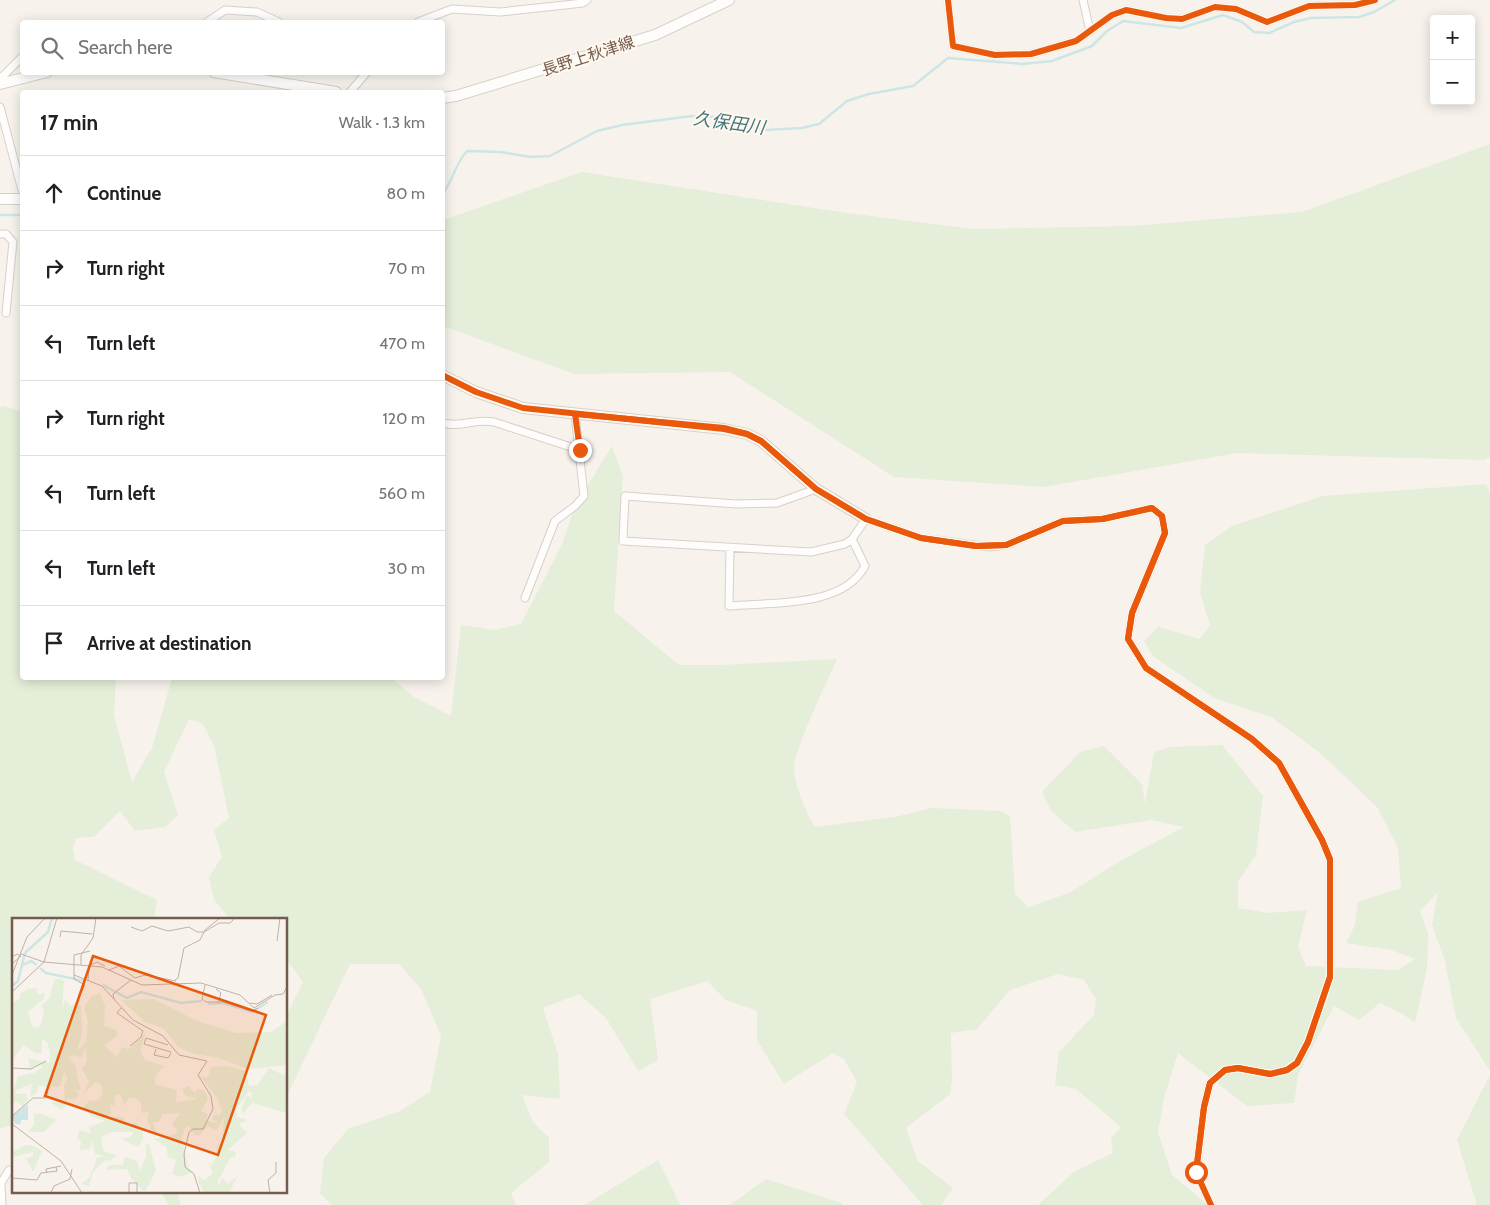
<!DOCTYPE html>
<html lang="en">
<head>
<meta charset="utf-8">
<style>
  body { margin:0; font-family:Cabin,"Noto Sans JP",sans-serif; background:#f2f2f2; color:#202124 }
  .controls { position:absolute; right:15px; top:15px; display:grid; overflow:hidden; border-radius:5px; box-shadow:0 2px 12px #0003 }
  .controls button { width:45px; height:45px; display:grid; place-items:center; padding:0; border:0; border-bottom:1px solid #e0e0e0; background:#fff; color:#202124; font:25px sans-serif }
  .stop { position:absolute; width:15px; height:15px; margin:-11px; border:4px solid #ea580c; border-radius:50%; background:#fff }
  .stop.end { background:#ea580c; border-color:#fff; box-shadow:0 1px 5px #0008 }
  .list { margin:0; padding:0; list-style:none }
  h2 { display:flex; justify-content:space-between; align-items:center; height:65px; margin:0; padding:0 20px; font-size:21px }
  h2 small { font-size:16px; font-weight:400; color:#757577 }
  .list li { display:grid; grid-template-columns:32px 1fr auto; gap:15px; align-items:center; box-sizing:border-box; height:75px; padding:0 20px; border-top:1px solid #e0e0e0 }
  .list b { display:block; font-size:19px; white-space:nowrap }
  .list em { font-size:16px; font-style:normal; color:#757577 }
  .icon { flex:none; width:28px; height:28px; fill:none; stroke:currentColor; stroke-width:2; stroke-linecap:round; stroke-linejoin:round }
  .map { position:relative; flex:none; width:1490px; height:1205px; overflow:hidden }
  .search { position:absolute; background:#fff; box-shadow:0 2px 12px #0003; left:20px; top:20px; width:425px; height:55px; display:flex; align-items:center; gap:12px; box-sizing:border-box; padding:0 18px; border-radius:5px; color:#757577; font-size:19px }
  .panel { position:absolute; background:#fff; box-shadow:0 2px 12px #0003; left:20px; top:90px; width:425px; height:590px; border-radius:5px }
  .map>svg:first-child { display:block }
  .green { fill:#e4eed8 }
  .lines { fill:none; stroke-linecap:round; stroke-linejoin:round }
  .stream { stroke:#cee5e6; stroke-width:2.5 }
  .street-casing { stroke:#d6d0ca; stroke-width:9 }
  .secondary-casing { stroke:#d7d0c8; stroke-width:12 }
  .street { stroke:#fefdfc; stroke-width:7 }
  .secondary { stroke:#fefdfc; stroke-width:10 }
  .cycleway-casing { stroke:#fef8ee; stroke-width:9 }
  .cycleway { stroke:#e8590c; stroke-width:6 }
  .route { stroke:#ea580c; stroke-width:6 }
  .labels { text-anchor:middle; dominant-baseline:central; stroke-width:4; stroke-linejoin:round; paint-order:stroke }
  .street-label { font-size:16px; fill:#755b4d; stroke:#fef8ee }
  .water-label { font-size:18px; font-style:italic; fill:#44767f; stroke:#fef8ee }
  .inset-river { fill:none; stroke:#cee5e6; stroke-width:2.5 }
  .inset-road { fill:none; stroke:#bfb1a7; stroke-width:1 }
  .view { fill:#e8590c; fill-opacity:0.15; stroke:#e8590c; stroke-width:2.5 }
  .inset-edge { fill:none; stroke:#755b4d; stroke-width:2.5 }
</style>
</head>
<body>
<div class="map">
<svg width="1490" height="1205" viewBox="0 0 1490 1205">
  <rect width="100%" height="100%" fill="#f7f3ec"/>
  <!-- green -->
  <path class="green" d="M1490,144V457L1484,460L1237,453L1044,487L894,477L730,372L574,374L443,326V220L582,172L840,212L973,229L1132,226L1302,212Z
    M4,406L22,412V678H116L114,715L132,782L152,748L172,678H391L414,697L451,716L461,625L495,630L521,624L562,544L575,506L612,446L623,476L614,611L679,665H722L837,659C828,680 793,751 794,769C795,787 806,812 815,827L895,817L932,808L1001,811L1010,816L1015,894L1028,907L1069,893L1120,861L1184,827L1151,820L1075,832L1051,811L1042,792L1080,752L1104,746L1142,784L1145,804L1154,752L1170,747L1222,745L1263,796L1256,855L1238,881V908L1268,913L1307,910L1298,947L1306,966L1398,970L1415,959L1391,950L1346,943L1355,925L1358,902L1401,888L1398,848L1377,807L1319,752L1271,717L1214,698L1153,656L1144,641L1158,627L1200,639L1210,625L1200,593L1205,545L1232,526L1323,496L1486,484L1490,492V1071L1456,1018L1445,961L1432,925L1438,892L1420,911L1428,934L1427,968L1415,1023L1403,1014L1380,1003L1359,1020L1334,1006L1298,1075L1294,1103L1247,1106L1178,1053L1164,1098L1158,1132L1172,1175L1208,1205H1038L1074,1172L1113,1153L1111,1138L1121,1127L1076,1089L1055,1085L1059,1052L1094,1015L1096,999L1084,980L1058,974L1010,990L977,1029L951,1033L952,1081L950,1094L906,1128L918,1161L953,1188L941,1205H923L844,1114L857,1082L844,1059L833,1053L784,1084L757,1040V1011L726,1000L707,981L650,999L658,1060L638,1071L606,1018L579,994L543,1008L558,1054L560,1099L522,1095L533,1122L549,1138V1162L511,1193L516,1205H332L320,1194L324,1158L348,1129L400,1111L430,1092L441,1036L421,989L399,964H350L286,1098V1017L303,982L286,959V919H230L214,900L209,877L222,857L214,830L229,818L214,745L203,724L189,719L164,772L178,815L165,827L135,831L120,811L94,837L76,838L73,849L75,860L157,900L154,919H14V1125L0,1128V407Z
    M1490,1075V1205H1477L1457,1140Z
    M658,1160L680,1205H585Z
    M766,1179L842,1203L843,1205H730Z
    M161,1191H178L180,1205H168Z"/>
  <g class="lines">
    <!-- stream -->
    <path class="stream" d="M442,195C453,181 455,164 467,151L501,152L531,157L550,156L597,131L622,125L692,116L714,117L765,130L802,128L819,124L847,101L869,94L913,86L948,58L1023,64L1052,61L1092,46L1107,31L1123,21L1181,28L1223,15L1242,22L1254,32L1269,33L1294,22L1311,18L1359,17L1374,12L1395,0
      M0,215H22"/>
    <!-- street casing -->
    <g class="street-casing">
      <path id="street" d="M948,0L953,46L995,55L1031,54L1076,41L1112,15L1126,10L1166,18L1182,19L1215,7L1236,9L1267,22L1309,6L1355,5L1375,0
        M1083,0L1090,31
        M207,22L225,10L257,12L279,22
        M418,22L452,9L500,12L583,3L587,0
        M0,79L22,57
        M350,92L367,72
        M0,107L22,190
        M0,234H6L13,242L6,313
        M442,423C464,428 473,418 494,422L580,450
        M816,489L777,503L737,504L625,496L623,541L811,552L845,544L852,539L866,519L921,538L990,547L1006,545L1063,521L1103,519L1152,508L1162,516L1165,533L1132,613L1128,639L1146,668L1252,739L1279,763L1322,840L1330,859V977L1308,1042L1297,1063L1287,1070L1270,1074L1238,1068L1225,1070L1210,1083L1204,1107L1196,1172L1211,1205
        M730,548L729,606C771,602 843,608 865,566L852,539
        M525,598L555,521L575,506L584,496L575,414
        M2,1205L1,1183L9,1170"/>
    </g>
    <!-- secondary casing -->
    <g class="secondary-casing">
      <path id="secondary" d="M214,72L336,92
        M0,84L47,72
        M442,98L456,96L655,35L729,0
        M0,199H22
        M442,375L476,392L523,408L724,429L747,434L761,441L816,489L866,519"/>
    </g>
    <!-- street -->
    <use href="#street" class="street"/>
    <!-- secondary -->
    <use href="#secondary" class="secondary"/>
    <!-- cycleway casing -->
    <g class="cycleway-casing">
      <path id="cycleway" d="M948,0L953,46L995,55L1031,54L1076,41L1112,15L1126,10L1166,18L1182,19L1215,7L1236,9L1267,22L1309,6L1355,5L1375,0
        M442,375L476,392L523,408L724,429L747,434L761,441L816,489L866,519L921,538L976,546L1006,545L1063,521L1103,519L1152,508L1162,516L1165,533L1132,613L1128,639L1146,668L1252,739L1279,763L1322,840L1330,859V977L1308,1042L1297,1063L1287,1070L1270,1074L1238,1068L1225,1070L1210,1083L1204,1107L1196,1172L1211,1205"/>
    </g>
    <!-- cycleway -->
    <use href="#cycleway" class="cycleway"/>
  </g>
  <g class="lines">
    <!-- route -->
    <path class="route" d="M580,450L575,414L724,428L747,434L761,441L816,489L866,519L921,538L976,546L1006,545L1063,521L1102,519L1152,508L1162,516L1165,533L1132,613L1128,639L1146,668L1252,739L1279,763L1322,840L1330,860V977L1308,1042L1297,1063L1287,1070L1270,1074L1238,1068L1225,1070L1210,1083L1204,1107L1196,1172"/>
  </g>
  <g class="labels">
    <!-- street labels -->
    <g class="street-label">
      <text transform="translate(588 56) rotate(-18)">長野上秋津線</text>
    </g>
    <!-- water labels -->
    <g class="water-label">
      <text transform="translate(729 123) rotate(8)">久保田川</text>
    </g>
  </g>
  <!-- overview -->
  <g transform="translate(12 918)">
    <rect width="275" height="275" fill="#f7f3ec"/>
    <path d="M48,60L52,63L50,91L53,82L59,88L63,85L69,87L70,115L65,133L74,124L76,104L72,89L80,78L88,75L93,88L92,108L105,112V118L92,127L105,139L110,129L117,131L134,114L128,133L133,142L152,148L143,159V166L165,172L164,184L185,181L173,177L170,171L176,168L183,175L185,171L193,173L196,181L189,193L196,196L194,202L206,206L200,201L203,197H208L210,192L204,178L188,158L196,159L199,149L215,148L234,153L237,168L245,167L257,150L271,157L275,154V195L240,185L231,196L229,191L235,177L239,180L240,175L237,173L224,191L225,199L235,202L227,206L235,215L216,232L224,234L223,239L218,240L205,265L208,266L210,259L215,266L225,259L217,275H192L187,265L186,258L193,262L201,255L198,248L204,240L205,228L211,222L212,199L204,213L196,208L187,218L182,216L176,207L172,212L170,221L176,249L181,254L169,259L160,256L164,242L156,239L154,229L142,221L164,216L166,213L160,206L168,195L150,196L148,203L141,205L144,214L141,216L135,201L137,194L129,195V185L124,180H117L112,188L109,177H104L102,188L98,186L99,195L93,199H111L114,208L123,205L131,211V221L126,229L110,221L118,219L122,214H100L89,219L92,234L105,237L98,243L93,242L81,254L77,268L69,266L78,259L85,240L93,238L83,236L80,222L78,231L68,232L69,223L65,220L67,212L79,215L77,209L94,203L80,199L71,189L77,183L87,182L91,176L89,166L83,164L70,178L77,164L70,151L75,142L74,129L69,140L63,137L56,139L64,149L68,170L67,173L61,172L67,176L63,182L55,180L53,189L49,192L39,184L53,185L52,167L56,161L52,154L48,169L27,168L25,175L18,179L20,166L4,172L3,176H14L16,181L11,188L3,183L0,193V178L6,158L22,155L31,149L28,146L18,151L16,140L37,145L38,135L35,124L30,121V135H23L12,127L0,142V84L8,81V76L16,71L24,70L26,77L33,75L32,81L16,94L20,108L25,110L29,107L32,92L29,89L38,79L42,62ZM142,81L185,103L224,115L259,114L275,103V147L235,151L207,140L183,136L166,129L151,110L133,104L109,82ZM27,195L44,202L32,214H15L22,207V196ZM137,226L144,253L134,272L131,273L119,260L115,251L93,252L98,247H111L113,239L125,243L128,253L134,238V227ZM19,227L30,233L21,254L14,241L21,238V234L0,239V235L10,228Z" fill="#e4eed8"/>
    <path d="M16,186V202H9V206H3L0,198Z" fill="#cee5e6"/>
    <path class="inset-river" d="M9,48L19,43L25,47M28,50L34,55L73,63M91,67L115,80L129,74L169,85L190,83M0,68L6,63L13,35L36,14L40,0M196,86L211,85L240,94L256,84"/>
    <path class="inset-road" d="M119,9L130,13L140,8L156,13L177,9L185,14H192L207,5H218L223,0M48,19L49,13L80,16M265,23L268,0M9,36L32,44M0,39L5,36L9,38L0,46M32,44L90,49L130,67L189,65L228,77L242,90L263,77L271,76L275,69M69,47V37L81,20L84,0M97,52L107,48L123,60L133,57L164,63M0,57L15,19L33,0M62,57L90,68L121,102L151,118L167,137L195,143L186,157L199,178L201,191L191,211H181L177,214L172,236L173,249L182,256L188,275M76,62L77,48L85,44L93,48M163,62L166,60L172,30L188,22L193,12L208,0M193,67L190,81L194,84H211L240,93L246,90M204,71L209,75L206,85M0,74L32,44L45,0M69,75L73,67L62,61V37L78,33M102,81L101,76L119,62M238,85L245,86L260,77M109,90L105,95L131,113M156,127L134,120L132,126L159,134M118,128L129,119L131,112M144,131L142,137L156,140L159,135M0,150L19,151L34,143M0,198L21,180H33L36,174M0,206L49,243L70,275M35,255L34,251L49,248M0,260L25,262L29,255L45,253L44,249M39,275L42,268L58,261L60,251M117,275V265H125V275M258,275L256,262L264,255V244"/>
    <path class="view" d="M81,38L254,97L206,237L33,178Z"/>
    <rect width="275" height="275" class="inset-edge"/>
  </g>
</svg>
<div class="controls">
<button>+</button>
<button>−</button>
</div>
<div class="stop" style="left:1196px;top:1172px"></div>
<div class="stop end" style="left:580px;top:450px"></div>
<div class="search"><svg class="icon" aria-label="search" viewBox="0 0 24 24"><circle cx="10" cy="10" r="6"/><path d="M15 15l6 6"/></svg>Search here</div>
<section class="panel">
<h2>17 min<small>Walk · 1.3 km</small></h2>
<ul class="list">
<li><svg class="icon" aria-label="ahead" viewBox="0 0 24 24"><path d="M12 20V5M6 11l6-6 6 6"/></svg><div><b>Continue</b></div><em>80 m</em></li>
<li><svg class="icon" aria-label="right" viewBox="0 0 24 24"><path d="M7 20v-9h11M14 6l5 5-5 5"/></svg><div><b>Turn right</b></div><em>70 m</em></li>
<li><svg class="icon" aria-label="left" viewBox="0 0 24 24"><path d="M17 20v-9H6M10 6l-5 5 5 5"/></svg><div><b>Turn left</b></div><em>470 m</em></li>
<li><svg class="icon" aria-label="right" viewBox="0 0 24 24"><path d="M7 20v-9h11M14 6l5 5-5 5"/></svg><div><b>Turn right</b></div><em>120 m</em></li>
<li><svg class="icon" aria-label="left" viewBox="0 0 24 24"><path d="M17 20v-9H6M10 6l-5 5 5 5"/></svg><div><b>Turn left</b></div><em>560 m</em></li>
<li><svg class="icon" aria-label="left" viewBox="0 0 24 24"><path d="M17 20v-9H6M10 6l-5 5 5 5"/></svg><div><b>Turn left</b></div><em>30 m</em></li>
<li><svg class="icon" aria-label="arrive" viewBox="0 0 24 24"><path d="M6 21V4h12l-3 4 3 4H6"/></svg><div><b>Arrive at destination</b></div></li>
</ul>
</section>
</div>
</body>
</html>
